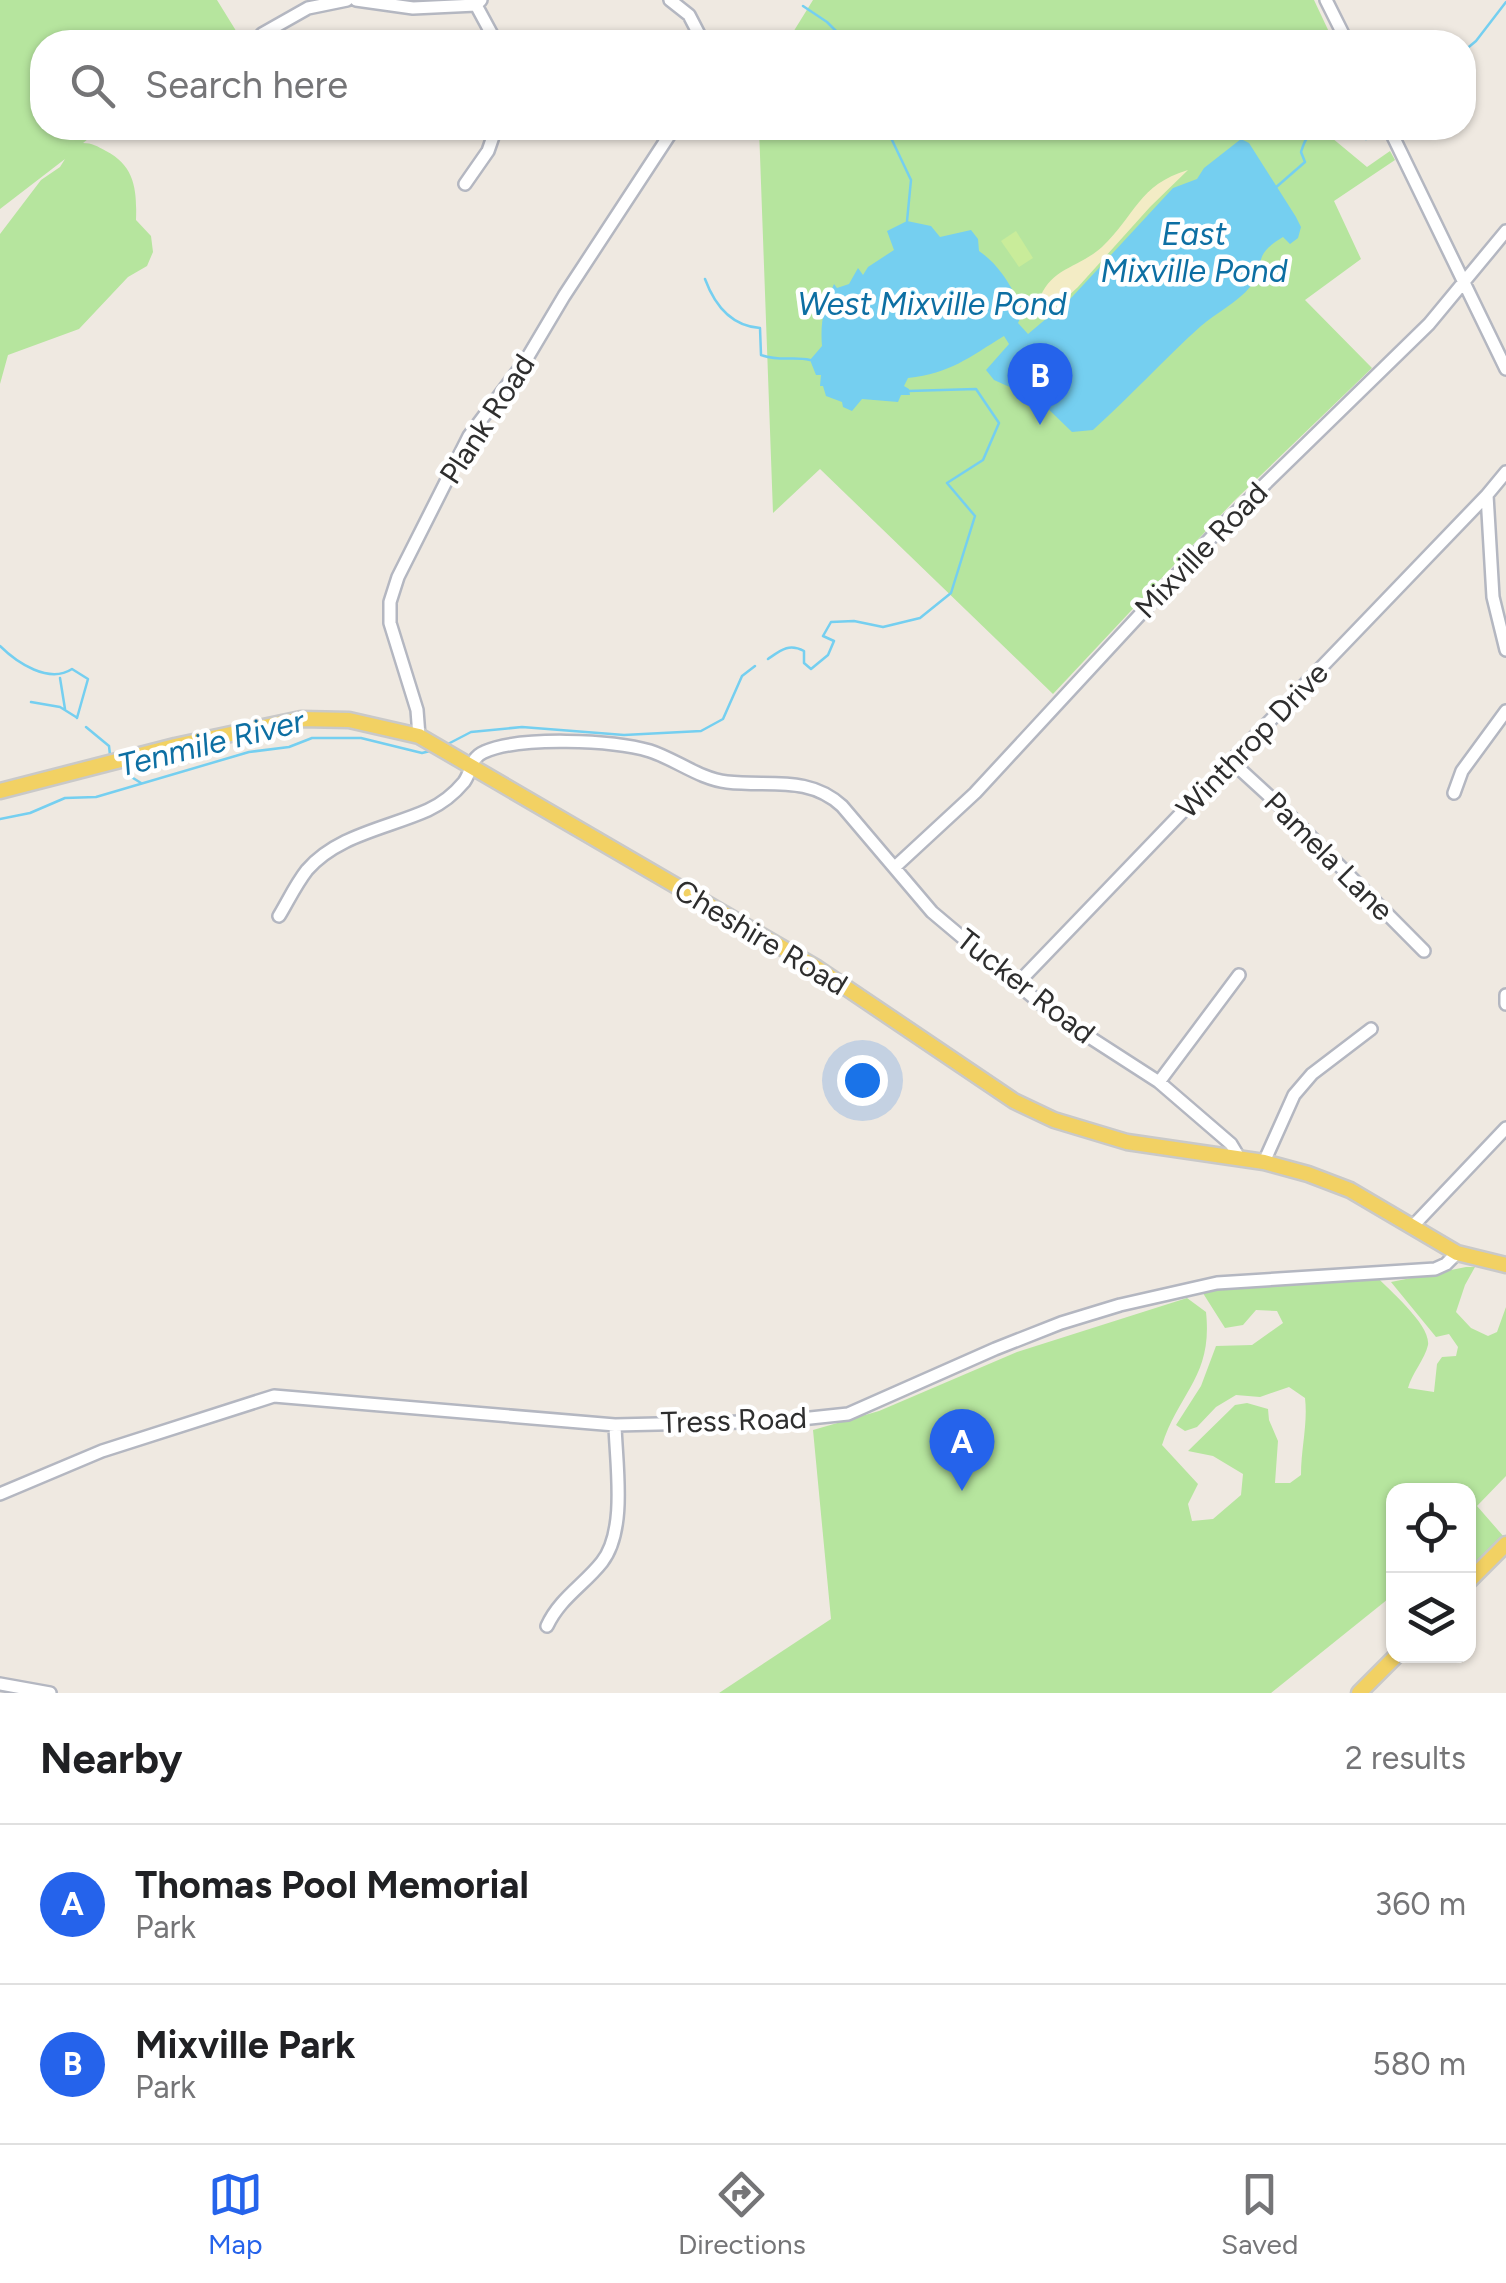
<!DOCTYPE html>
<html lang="en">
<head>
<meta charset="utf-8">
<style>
  body { margin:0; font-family:Figtree,sans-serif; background:#f6f6f6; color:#202124 }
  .controls { position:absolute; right:30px; bottom:30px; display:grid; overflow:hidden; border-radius:20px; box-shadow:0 2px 8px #0004 }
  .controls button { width:90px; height:90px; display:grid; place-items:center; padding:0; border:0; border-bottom:2px solid #e0e0e0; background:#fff; color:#202124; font:50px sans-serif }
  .you { position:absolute; left:862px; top:1080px; width:35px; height:35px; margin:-25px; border:8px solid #fff; border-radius:50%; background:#1a73e8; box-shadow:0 0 0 15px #1a73e833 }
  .badge { display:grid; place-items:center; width:65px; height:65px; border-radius:50%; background:#2563eb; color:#fff; font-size:32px; font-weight:700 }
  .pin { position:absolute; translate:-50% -82px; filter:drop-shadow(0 2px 5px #0008) }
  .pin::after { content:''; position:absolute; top:52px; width:35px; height:30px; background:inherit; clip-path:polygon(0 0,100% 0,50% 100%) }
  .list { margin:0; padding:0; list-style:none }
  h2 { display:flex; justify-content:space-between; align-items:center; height:130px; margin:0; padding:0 40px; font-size:42px }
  h2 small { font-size:32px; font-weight:400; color:#757577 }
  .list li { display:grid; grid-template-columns:65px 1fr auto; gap:30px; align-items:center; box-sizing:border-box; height:160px; padding:0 40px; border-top:2px solid #e0e0e0 }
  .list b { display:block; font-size:38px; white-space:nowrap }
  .list p { margin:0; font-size:32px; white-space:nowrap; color:#757577 }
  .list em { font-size:32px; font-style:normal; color:#757577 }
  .icon { flex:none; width:55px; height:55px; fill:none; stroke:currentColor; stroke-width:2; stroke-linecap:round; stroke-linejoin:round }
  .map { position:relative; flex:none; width:1506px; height:1693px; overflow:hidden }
  .search { position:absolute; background:#fff; box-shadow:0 2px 8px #0004; left:30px; right:30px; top:30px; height:110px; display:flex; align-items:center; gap:25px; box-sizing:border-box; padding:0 35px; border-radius:40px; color:#757577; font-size:38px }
  .sheet { height:450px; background:#fff }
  nav { display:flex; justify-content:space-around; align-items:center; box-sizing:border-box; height:140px; border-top:2px solid #e0e0e0; background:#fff; font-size:28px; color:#757577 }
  nav a { display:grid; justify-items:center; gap:5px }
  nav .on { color:#2563eb }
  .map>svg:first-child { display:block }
  .green { fill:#b6e59e }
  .sand { fill:#f3ecc5 }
  .pitch { fill:#c9ec9a }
  .water { fill:#75cff0 }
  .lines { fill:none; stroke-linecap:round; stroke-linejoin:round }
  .stream { stroke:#75cff0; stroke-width:2.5 }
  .minor-casing { stroke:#b4b7c1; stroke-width:16 }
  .major-casing { stroke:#c9c9c9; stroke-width:19 }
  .minor { stroke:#fff; stroke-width:11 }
  .major { stroke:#f2d163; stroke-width:14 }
  .labels { text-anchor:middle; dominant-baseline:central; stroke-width:9; stroke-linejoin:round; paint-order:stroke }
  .street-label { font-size:30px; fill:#2e2e2e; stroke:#fff }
  .water-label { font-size:32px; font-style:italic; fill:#0d6fa3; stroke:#fff }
</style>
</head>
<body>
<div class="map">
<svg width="1506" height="1693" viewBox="0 0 1506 1693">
  <rect width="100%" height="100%" fill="#efe9e1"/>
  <!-- green -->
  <path class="green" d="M0,0H217L238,34L225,42H42V128H102L83,143C92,143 97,146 106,151C135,166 137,190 136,220L151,236L153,252L147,266L128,277L79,329L8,355L0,384V234L41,180L60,167L65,159L0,209Z
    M813,0H1314L1330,34L1307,42H787Z
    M759,128H1320L1367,167L1390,151L1395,160L1334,201L1361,259L1305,300L1372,368L1234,501L1053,694L820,469L773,513Z
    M1466,1267H1475L1465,1285L1456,1312L1471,1328L1488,1336L1497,1332L1506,1307V1476L1477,1506L1504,1537L1469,1572L1468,1490H1394L1393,1595L1271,1693H719L831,1619L813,1430L879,1411L1017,1352L1187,1298L1206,1312C1213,1376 1179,1392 1162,1445L1198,1484L1188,1504L1192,1521L1213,1519L1241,1495L1243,1474L1213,1456L1188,1451L1235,1405L1247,1403L1268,1409L1269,1420L1278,1441L1275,1483H1290L1301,1475C1301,1448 1308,1424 1305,1398L1289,1387L1260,1397L1236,1395L1216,1407L1197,1427L1185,1431L1176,1425L1201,1386L1216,1346L1252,1345L1283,1323L1277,1311L1256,1310L1243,1325L1225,1328L1201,1290L1376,1276C1389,1290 1431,1325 1428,1345C1425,1359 1412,1373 1408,1388L1434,1392L1437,1364L1442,1357L1456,1356L1458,1347L1449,1334L1436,1337L1391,1282Z"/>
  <!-- sand -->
  <path class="sand" d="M1188,170L1150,207L1078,287L1066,298L1044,308L1039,301C1049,268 1079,268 1102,247C1136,215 1138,185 1188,170Z"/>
  <!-- pitch -->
  <path class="pitch" d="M1016,231L1033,258L1019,267L1001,241Z"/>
  <!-- water -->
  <path class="water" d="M1241,139L1249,143L1296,217L1301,227L1298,238L1290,244L1283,237C1249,257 1268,265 1250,287C1238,302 1216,313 1201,326C1164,359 1131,396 1093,430L1072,432L1039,400L994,380L986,370L1009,344L1004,336C968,358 951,373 908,378L904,386L909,389L910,395H901L898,402L862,399L852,411L843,407L842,402L826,396L823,386H820L821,375H816L810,360L822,346C820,322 824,306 834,284L837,288L849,284L858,268L863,275L868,267L894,250L887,231L907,221L931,226L940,237L971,230L978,239L979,251C1000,265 1014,290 1023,312L1018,323L1028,334L1072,297L1173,188L1197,179L1204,168Z"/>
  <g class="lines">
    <!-- stream -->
    <path class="stream" d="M803,6L827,22L847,42
      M1464,51L1476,41L1506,2
      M894,128L892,140L911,180L907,221
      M1330,128L1366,139L1378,128
      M1274,189L1305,162L1301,152C1305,139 1309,130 1324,128
      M705,279C715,306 731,326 760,328L761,355C782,362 793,356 810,360
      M0,646C17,663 49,684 72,669L88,679L77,718
      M768,659C781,650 789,643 804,651V663L811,669L828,655L834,641L823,636L831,622L854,621L883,627L920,618L951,593L975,516L947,483L983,460L999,423L976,389L908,391
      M60,678L65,709
      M31,702L60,707L76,717
      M86,727L109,746L110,755
      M446,745L471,732L522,727L624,735L701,731L723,719L742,676L755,666
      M125,773L141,783
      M0,819L30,813L65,798L96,797L249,752L289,747L312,738H361L422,753L434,750"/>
    <!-- minor casing -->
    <g class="minor-casing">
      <path id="minor" d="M356,0L413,8L476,5L481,0
        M670,0L689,15L703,42
        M1326,0L1347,42
        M476,5L496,42
        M262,34L308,8L347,0
        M1389,128L1506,369
        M465,184L488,151L496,128
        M1506,472L1487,495L1493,597L1506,650
        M419,736L417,710L390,623V602L398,577L469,436L526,360L564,296L674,128
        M1232,762L1279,805L1424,951
        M1454,793L1462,771L1506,711
        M895,867L975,793L1221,527L1429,324L1506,231
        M279,916C288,901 296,884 307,870C337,835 388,828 428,810C441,804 454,794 464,782C472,771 470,758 484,752C519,736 613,740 650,751C675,759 700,779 727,782C769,787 808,775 842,806L932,912L1052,1013L1159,1082L1231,1144L1240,1159
        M1017,984L1487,495
        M1506,995V1004
        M1159,1082L1239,975
        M1264,1162L1294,1095L1312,1074L1371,1029
        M1412,1227L1506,1128
        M0,1494L102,1451L274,1396L615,1425L782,1421L848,1414L995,1349L1061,1323L1120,1305L1217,1283L1435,1269L1446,1264L1457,1253
        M547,1626C560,1598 584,1585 602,1562C627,1530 616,1464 615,1425
        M0,1684L50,1693"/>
    </g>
    <!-- major casing -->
    <g class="major-casing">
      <path id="major" d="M0,791L175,746L301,719L349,720L419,736L817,968L1014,1101L1054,1120L1127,1142L1264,1162L1308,1174L1350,1190L1457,1253L1506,1265
        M1468,1582L1506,1544
        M1359,1693L1396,1656"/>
    </g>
    <!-- minor -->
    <use href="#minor" class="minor"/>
    <!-- major -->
    <use href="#major" class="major"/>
  </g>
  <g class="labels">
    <!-- street labels -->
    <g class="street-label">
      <text transform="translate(487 419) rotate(-57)">Plank Road</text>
      <text transform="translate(1201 550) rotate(-46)">Mixville Road</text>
      <text transform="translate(1252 740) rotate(-46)">Winthrop Drive</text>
      <text transform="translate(1329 856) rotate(45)">Pamela Lane</text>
      <text transform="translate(761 937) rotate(31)">Cheshire Road</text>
      <text transform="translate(1026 986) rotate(38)">Tucker Road</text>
      <text transform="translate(734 1420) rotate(-2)">Tress Road</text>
    </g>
    <!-- water labels -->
    <g class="water-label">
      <text x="1194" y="234">East<tspan x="1194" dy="37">Mixville Pond</tspan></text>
      <text x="932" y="304">West Mixville Pond</text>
      <text transform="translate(211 743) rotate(-14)">Tenmile River</text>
    </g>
  </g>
</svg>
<div class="controls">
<button><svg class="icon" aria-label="locate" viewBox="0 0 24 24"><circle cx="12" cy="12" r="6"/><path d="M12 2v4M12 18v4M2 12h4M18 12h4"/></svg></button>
<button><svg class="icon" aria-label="layers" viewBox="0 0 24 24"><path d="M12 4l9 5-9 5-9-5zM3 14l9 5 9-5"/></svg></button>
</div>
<div class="you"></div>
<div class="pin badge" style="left:962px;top:1491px">A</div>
<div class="pin badge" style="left:1040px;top:425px">B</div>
<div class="search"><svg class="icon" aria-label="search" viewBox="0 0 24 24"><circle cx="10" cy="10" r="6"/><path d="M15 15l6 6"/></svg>Search here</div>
</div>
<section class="sheet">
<h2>Nearby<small>2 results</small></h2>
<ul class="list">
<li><span class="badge">A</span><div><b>Thomas Pool Memorial</b><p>Park</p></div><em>360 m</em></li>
<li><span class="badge">B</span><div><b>Mixville Park</b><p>Park</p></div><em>580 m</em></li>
</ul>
</section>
<nav>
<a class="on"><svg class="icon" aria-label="map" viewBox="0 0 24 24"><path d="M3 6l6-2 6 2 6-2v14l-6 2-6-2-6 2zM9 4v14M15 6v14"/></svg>Map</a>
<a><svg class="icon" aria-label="directions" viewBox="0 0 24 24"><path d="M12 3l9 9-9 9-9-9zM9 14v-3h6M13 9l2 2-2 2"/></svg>Directions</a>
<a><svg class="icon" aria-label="saved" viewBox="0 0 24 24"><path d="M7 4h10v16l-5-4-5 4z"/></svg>Saved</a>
</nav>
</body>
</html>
